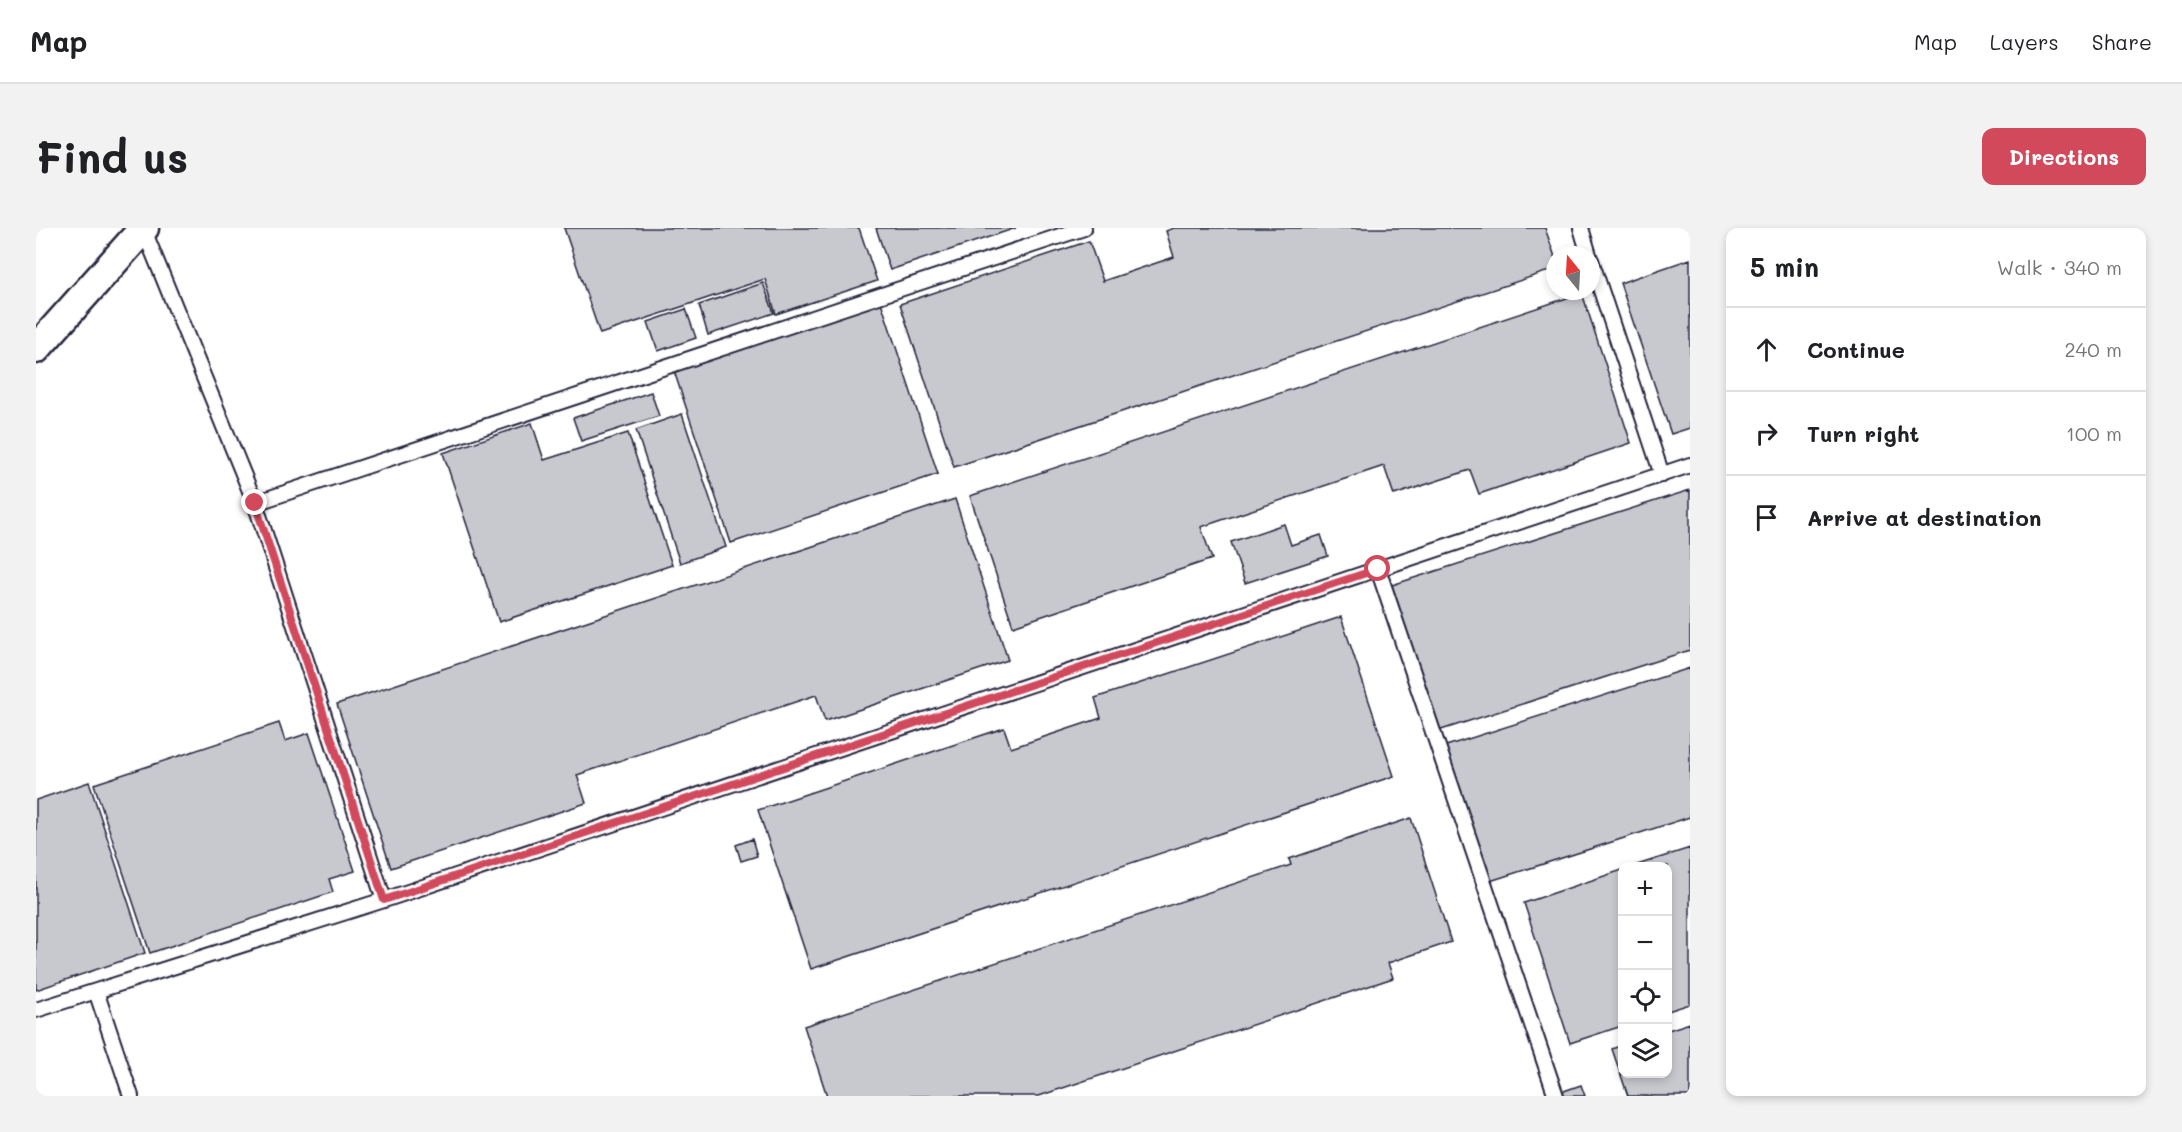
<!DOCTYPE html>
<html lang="en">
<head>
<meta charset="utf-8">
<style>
  body { margin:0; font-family:Mali,sans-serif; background:#f2f2f2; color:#202124 }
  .controls { position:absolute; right:18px; bottom:18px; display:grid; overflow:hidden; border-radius:12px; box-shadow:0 3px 9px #0003 }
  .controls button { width:54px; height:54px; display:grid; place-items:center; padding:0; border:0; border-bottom:2px solid #e0e0e0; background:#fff; color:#202124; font:30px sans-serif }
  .compass { position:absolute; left:1510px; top:18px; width:54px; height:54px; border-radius:50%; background:#fff; box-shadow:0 3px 9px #0003; rotate:342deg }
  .stop { position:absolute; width:18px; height:18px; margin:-14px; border:4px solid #d1495b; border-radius:50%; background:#fff }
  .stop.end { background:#d1495b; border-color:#fff; box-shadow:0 2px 6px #0008 }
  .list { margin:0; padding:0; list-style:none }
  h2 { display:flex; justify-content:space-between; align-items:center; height:78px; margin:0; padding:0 24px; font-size:26px }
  h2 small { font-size:20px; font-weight:400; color:#757577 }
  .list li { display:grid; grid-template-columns:39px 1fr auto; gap:18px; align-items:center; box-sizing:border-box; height:84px; padding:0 24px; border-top:2px solid #e0e0e0 }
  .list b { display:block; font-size:22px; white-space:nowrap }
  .list em { font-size:20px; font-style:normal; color:#757577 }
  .icon { flex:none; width:33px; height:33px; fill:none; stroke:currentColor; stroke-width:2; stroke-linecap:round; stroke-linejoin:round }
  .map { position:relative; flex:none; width:1654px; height:868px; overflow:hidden; border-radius:12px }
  header { display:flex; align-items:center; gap:36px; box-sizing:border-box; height:84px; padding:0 30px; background:#fff; border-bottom:2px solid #e0e0e0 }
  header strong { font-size:28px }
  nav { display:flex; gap:33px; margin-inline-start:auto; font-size:21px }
  .intro { display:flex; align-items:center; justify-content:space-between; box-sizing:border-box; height:144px; padding:0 36px }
  h1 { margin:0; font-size:42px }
  .button { padding:15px 27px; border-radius:12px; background:#d1495b; color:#fff; font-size:21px; font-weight:700 }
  main { display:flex; gap:36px; padding:0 36px }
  aside { flex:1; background:#fff; border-radius:12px; box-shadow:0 3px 9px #0003 }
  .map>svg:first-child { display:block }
  .building { fill:#c8c8cf; stroke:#22223b; stroke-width:1.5 }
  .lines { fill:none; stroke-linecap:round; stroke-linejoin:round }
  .service-casing { stroke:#22223b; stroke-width:18 }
  .minor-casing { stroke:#22223b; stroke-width:33 }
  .service { stroke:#fff; stroke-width:14 }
  .minor { stroke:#fff; stroke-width:28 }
  .route { stroke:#d1495b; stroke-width:8 }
</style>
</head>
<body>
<header>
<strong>Map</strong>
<nav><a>Map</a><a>Layers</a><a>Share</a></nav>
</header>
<div class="intro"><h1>Find us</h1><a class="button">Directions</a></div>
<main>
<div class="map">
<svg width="1654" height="868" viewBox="0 0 1654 868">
  <rect width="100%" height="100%" fill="#fff"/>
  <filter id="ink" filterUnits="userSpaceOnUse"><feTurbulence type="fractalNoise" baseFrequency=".0167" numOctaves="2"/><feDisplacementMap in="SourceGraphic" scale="12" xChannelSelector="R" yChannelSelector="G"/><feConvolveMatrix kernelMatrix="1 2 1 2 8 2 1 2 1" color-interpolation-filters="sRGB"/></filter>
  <g filter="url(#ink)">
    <!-- building -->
    <path class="building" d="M528,0H823L841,53L740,86L729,51L564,106Z
      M840,0H980L854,42Z
      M1138,0H1509L1519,29V41L918,239L864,76L1053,13L1067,53L1138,29L1130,3Z
      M1654,31V200L1635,206L1584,55Z
      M727,55L738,85L672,107L663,77Z
      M1546,65L1595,215L1443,266L1434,242L1358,267L1348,238L1165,299L1176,331L977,398L934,268Z
      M845,74L902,246L695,315L638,143Z
      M650,81L660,110L622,123L612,94Z
      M615,164L623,188L545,213L537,190Z
      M646,186L690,319L644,335L600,202Z
      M496,195L508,232L592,205L636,337L463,394L407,225Z
      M1654,262V422L1402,503L1356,357Z
      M919,271L972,432L789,493L780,467L541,547L550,575L355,640L301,476Z
      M1248,296L1255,317L1285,307L1292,328L1209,355L1195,314Z
      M1305,389L1358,548L775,741L722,582L968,500L975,520L1065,490L1059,470Z
      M1654,440V589L1454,653L1410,518Z
      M243,495L249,513L273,505L319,643L293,651L297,664L114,725L58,556Z
      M53,554L109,725L0,762V572Z
      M1375,590L1415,714L1352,735L1357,750L1003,868H791L768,798L1255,637L1253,631Z
      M716,611L721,628L705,633L700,617Z
      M1654,620V776L1632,783V638H1598Z
      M1586,642V798L1534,815L1488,675Z
      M1654,795V868H1592L1576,821L1586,817V846H1632V802Z
      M1545,857L1549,868H1527L1525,864Z"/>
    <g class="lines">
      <!-- service casing -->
      <g class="service-casing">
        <path id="service" d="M107,0L219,275L348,672
          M1545,0L1553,27
          M1555,32L1626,247
          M219,275L1048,0
          M1342,341L1520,868
          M60,763L95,868
          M0,782L348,672L1654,237"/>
      </g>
      <!-- minor casing -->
      <g class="minor-casing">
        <path id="minor" d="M0,121L108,0"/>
      </g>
      <!-- service -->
      <use href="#service" class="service"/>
      <!-- minor -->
      <use href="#minor" class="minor"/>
    </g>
  </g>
  <g class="lines" filter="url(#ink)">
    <!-- route -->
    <path class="route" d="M219,275L348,672L1342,341"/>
  </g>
</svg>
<div class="controls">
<button>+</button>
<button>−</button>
<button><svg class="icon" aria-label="locate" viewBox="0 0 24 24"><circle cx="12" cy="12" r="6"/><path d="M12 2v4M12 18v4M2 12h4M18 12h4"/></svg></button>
<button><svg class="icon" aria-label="layers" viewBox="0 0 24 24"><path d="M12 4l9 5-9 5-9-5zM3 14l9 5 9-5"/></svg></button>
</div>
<svg class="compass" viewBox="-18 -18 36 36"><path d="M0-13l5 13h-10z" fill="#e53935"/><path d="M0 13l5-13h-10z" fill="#757577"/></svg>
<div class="stop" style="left:1342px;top:341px"></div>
<div class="stop end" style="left:219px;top:275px"></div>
</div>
<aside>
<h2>5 min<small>Walk · 340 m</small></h2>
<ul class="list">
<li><svg class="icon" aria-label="ahead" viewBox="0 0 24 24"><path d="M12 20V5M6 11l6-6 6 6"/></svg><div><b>Continue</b></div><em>240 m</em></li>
<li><svg class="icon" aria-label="right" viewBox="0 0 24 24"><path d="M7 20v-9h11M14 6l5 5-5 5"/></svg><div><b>Turn right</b></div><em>100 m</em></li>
<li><svg class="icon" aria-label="arrive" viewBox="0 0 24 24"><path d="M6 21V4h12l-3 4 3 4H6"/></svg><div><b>Arrive at destination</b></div></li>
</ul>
</aside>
</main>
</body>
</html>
